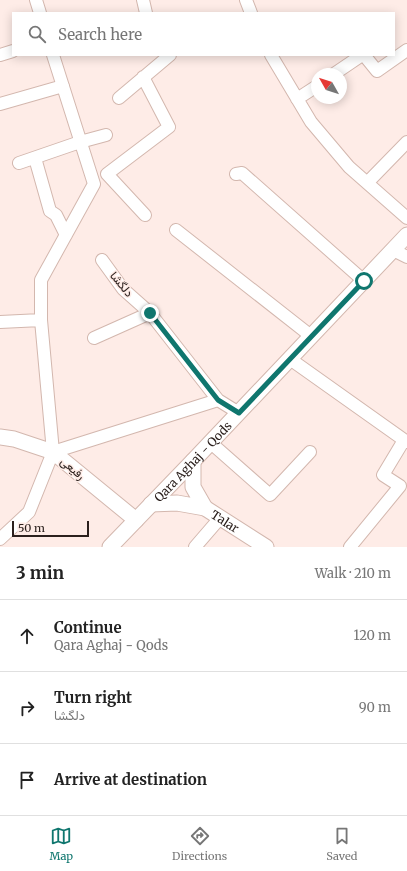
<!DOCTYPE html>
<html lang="en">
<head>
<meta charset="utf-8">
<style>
  body { margin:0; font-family:Merriweather,Vazirmatn,serif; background:#f2f2f2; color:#222 }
  .compass { position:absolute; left:311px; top:68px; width:36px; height:36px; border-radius:50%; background:#fff; box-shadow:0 2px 10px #0003; rotate:309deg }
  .scale { position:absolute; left:12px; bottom:10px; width:77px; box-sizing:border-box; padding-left:4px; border:2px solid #2b201d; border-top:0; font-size:11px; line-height:14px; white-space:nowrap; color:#2b201d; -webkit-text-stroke:3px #feece7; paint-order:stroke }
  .stop { position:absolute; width:12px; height:12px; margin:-9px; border:3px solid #0f766e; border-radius:50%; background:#fff }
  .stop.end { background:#0f766e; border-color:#fff; box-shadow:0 1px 4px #0008 }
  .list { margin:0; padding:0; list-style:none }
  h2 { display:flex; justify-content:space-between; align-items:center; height:52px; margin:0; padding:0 16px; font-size:17px }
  h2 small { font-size:13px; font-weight:400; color:#767676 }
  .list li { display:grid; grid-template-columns:26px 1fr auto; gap:12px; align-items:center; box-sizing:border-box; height:72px; padding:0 16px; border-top:1px solid #e0e0e0 }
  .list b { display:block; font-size:15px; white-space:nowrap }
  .list p { margin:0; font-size:13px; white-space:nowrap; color:#767676 }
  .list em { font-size:13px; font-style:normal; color:#767676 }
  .icon { flex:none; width:22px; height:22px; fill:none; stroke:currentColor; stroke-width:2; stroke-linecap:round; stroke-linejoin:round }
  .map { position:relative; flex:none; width:407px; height:547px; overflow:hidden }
  .search { position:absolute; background:#fff; box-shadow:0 2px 10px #0003; left:12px; right:12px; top:12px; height:44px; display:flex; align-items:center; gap:10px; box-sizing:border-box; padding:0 14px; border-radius:0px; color:#767676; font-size:15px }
  .sheet { height:268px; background:#fff }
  nav { display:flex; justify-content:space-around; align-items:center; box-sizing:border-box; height:56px; border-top:1px solid #e0e0e0; background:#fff; font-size:11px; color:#767676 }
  nav a { display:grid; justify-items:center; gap:2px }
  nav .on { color:#0f766e }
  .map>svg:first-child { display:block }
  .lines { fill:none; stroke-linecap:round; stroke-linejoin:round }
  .minor-casing { stroke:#d3b7ae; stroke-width:14 }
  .major-casing { stroke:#d3b7ae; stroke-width:17 }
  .minor { stroke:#fff; stroke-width:12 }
  .major { stroke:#fff; stroke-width:15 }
  .route { stroke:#0f766e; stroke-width:5 }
  .labels { text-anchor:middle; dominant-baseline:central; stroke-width:3; stroke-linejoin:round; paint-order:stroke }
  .street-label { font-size:12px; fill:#2b201d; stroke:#feece7 }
</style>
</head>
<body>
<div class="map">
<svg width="407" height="547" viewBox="0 0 407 547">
  <rect width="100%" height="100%" fill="#feece7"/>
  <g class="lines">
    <!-- minor casing -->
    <g class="minor-casing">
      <path id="minor" d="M36,0L40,13
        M143,0L146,13
        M246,0L251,13
        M0,55L13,51
        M271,55L311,122L349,167L407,218
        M364,55L377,71L407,50
        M334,74L362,55
        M143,77L169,127L107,174L145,215
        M119,98L170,55
        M297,99L317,86
        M0,104L63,86
        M35,158L50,211L56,215L66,235
        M19,163L80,142L106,135
        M236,174L242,173L364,281
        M367,183L407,142
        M176,230L311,336
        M393,250L407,257
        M102,260L123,289L150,313L218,400
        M0,322L41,320
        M94,338L150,313
        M290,359L407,442
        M211,443L270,495L310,452
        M53,452L218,400L239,413
        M0,539L29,512L53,452L41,320V280L94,184L53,55
        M195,547L220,518
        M350,547L400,486L383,475L404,440"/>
    </g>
    <!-- major casing -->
    <g class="major-casing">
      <g id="major">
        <path d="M0,437L14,439L53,452L136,520"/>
        <path d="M151,504L177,503L205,508L193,487V461"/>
        <path id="s1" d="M205,508L266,547"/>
        <path id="s2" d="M110,547L193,461L407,235"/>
      </g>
    </g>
    <!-- minor -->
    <use href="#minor" class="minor"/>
    <!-- major -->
    <use href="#major" class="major"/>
  </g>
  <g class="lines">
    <!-- route -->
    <path class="route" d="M150,313L218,400L239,413L364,281"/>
  </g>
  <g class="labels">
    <!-- street labels -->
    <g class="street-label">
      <text transform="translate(122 284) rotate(50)">دلگشا</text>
      <text stroke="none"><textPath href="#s2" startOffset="119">Qara Aghaj - Qods</textPath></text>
      <text transform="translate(73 468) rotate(40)">رفیعی</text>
      <text stroke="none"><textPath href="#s1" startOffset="24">Talar</textPath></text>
    </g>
  </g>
</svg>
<svg class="compass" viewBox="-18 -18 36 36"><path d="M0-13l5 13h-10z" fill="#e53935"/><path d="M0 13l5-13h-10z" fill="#767676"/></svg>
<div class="scale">50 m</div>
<div class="stop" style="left:364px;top:281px"></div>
<div class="stop end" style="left:150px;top:313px"></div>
<div class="search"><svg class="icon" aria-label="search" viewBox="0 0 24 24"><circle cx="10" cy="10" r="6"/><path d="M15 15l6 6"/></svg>Search here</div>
</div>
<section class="sheet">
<h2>3 min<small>Walk · 210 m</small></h2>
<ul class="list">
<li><svg class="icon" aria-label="ahead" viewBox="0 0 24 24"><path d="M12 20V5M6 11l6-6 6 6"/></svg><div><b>Continue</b><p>Qara Aghaj - Qods</p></div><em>120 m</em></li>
<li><svg class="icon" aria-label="right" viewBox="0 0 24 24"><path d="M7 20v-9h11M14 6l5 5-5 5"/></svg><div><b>Turn right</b><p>دلگشا</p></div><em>90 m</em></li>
<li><svg class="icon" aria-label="arrive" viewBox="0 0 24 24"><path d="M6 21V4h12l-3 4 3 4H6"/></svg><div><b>Arrive at destination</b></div></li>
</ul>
</section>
<nav>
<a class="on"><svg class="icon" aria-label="map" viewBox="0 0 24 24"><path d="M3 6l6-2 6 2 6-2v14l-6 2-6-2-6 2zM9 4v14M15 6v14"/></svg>Map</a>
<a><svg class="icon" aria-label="directions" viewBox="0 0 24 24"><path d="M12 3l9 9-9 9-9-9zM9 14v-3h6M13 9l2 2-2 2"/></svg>Directions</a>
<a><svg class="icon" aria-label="saved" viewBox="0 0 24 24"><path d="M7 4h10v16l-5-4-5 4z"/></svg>Saved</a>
</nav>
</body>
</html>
